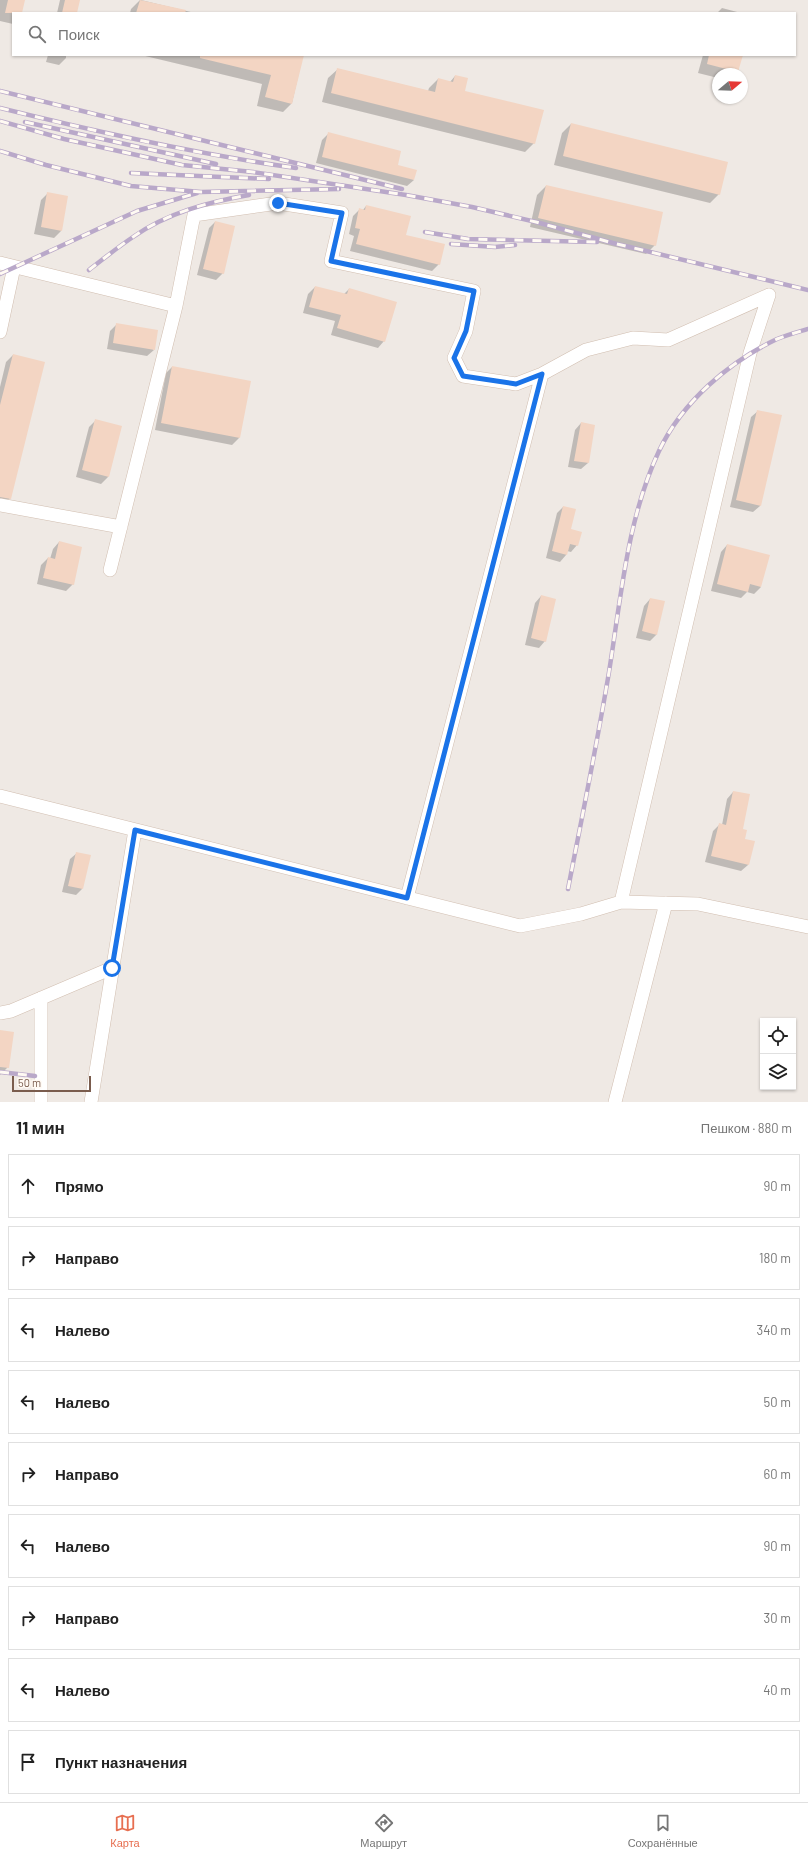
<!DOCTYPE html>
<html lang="ru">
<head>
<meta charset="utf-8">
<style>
  body { margin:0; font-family:Barlow,sans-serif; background:#f2f2f2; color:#222 }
  .controls { position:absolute; right:12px; bottom:12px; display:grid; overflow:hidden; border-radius:0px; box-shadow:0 1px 3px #0004 }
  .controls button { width:36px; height:36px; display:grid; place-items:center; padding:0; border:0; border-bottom:1px solid #e0e0e0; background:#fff; color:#222; font:20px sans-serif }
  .compass { position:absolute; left:712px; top:68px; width:36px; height:36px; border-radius:50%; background:#fff; box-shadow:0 1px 3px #0004; rotate:71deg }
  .scale { position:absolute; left:12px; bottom:10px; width:79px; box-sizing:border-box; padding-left:4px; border:2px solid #7a5c4d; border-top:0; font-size:11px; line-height:14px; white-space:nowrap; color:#7a5c4d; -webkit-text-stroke:3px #fffaf3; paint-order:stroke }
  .stop { position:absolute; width:12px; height:12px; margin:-9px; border:3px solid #1a73e8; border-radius:50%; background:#fff }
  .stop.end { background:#1a73e8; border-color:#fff; box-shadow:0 1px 4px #0008 }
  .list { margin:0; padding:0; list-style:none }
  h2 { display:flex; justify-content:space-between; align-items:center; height:52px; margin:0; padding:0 16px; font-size:17px }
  h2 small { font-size:13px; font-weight:400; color:#767676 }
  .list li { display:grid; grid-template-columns:26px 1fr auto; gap:12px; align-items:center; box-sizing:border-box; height:64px; margin:0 8px 8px; padding:0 8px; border:1px solid #e0e0e0; border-radius:0px }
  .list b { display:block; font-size:15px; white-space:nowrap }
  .list em { font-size:13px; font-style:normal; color:#767676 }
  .icon { flex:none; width:22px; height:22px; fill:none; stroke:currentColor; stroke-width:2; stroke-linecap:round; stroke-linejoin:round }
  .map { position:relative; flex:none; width:808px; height:1102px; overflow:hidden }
  .search { position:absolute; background:#fff; box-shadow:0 1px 3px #0004; left:12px; right:12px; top:12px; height:44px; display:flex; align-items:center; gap:10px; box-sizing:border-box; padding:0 14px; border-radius:0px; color:#767676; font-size:15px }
  .sheet { height:700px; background:#fff }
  nav { display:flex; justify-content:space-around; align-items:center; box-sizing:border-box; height:56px; border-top:1px solid #e0e0e0; background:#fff; font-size:11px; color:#767676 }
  nav a { display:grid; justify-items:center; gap:2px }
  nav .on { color:#e76f51 }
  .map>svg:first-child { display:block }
  .industrial { fill:#efe9e4; fill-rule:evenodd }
  .shadow { fill:#0003 }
  .building { fill:#f3d5c3 }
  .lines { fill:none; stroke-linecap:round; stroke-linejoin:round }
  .minor-casing { stroke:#d1beb0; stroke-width:14 }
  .minor { stroke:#fff; stroke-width:13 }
  .rail-casing { stroke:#b9a8c9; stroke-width:4.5 }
  .rail { stroke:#fffaf3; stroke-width:3; stroke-dasharray:9; stroke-linecap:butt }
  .route { stroke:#1a73e8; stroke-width:5 }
</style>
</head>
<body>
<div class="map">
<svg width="808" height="1102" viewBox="0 0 808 1102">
  <rect width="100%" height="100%" fill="#fdf6ec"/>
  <!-- industrial -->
  <path class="industrial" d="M0,0H808V1102H0ZM13,13H795V55H13ZM718,74H742V98H718ZM763,1021H793V1087H763Z"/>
  <!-- shadow -->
  <path class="shadow" d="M0,0H24L21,13H13V24L0,21Z
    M60,0H79L76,13H57Z
    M140,0H141L195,13H130L131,9Z
    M722,8L741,13H717Z
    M48,55H66V58L59,65L46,62Z
    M141,55H303L292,103L283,112L257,106L262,84Z
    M703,55H742L737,72L735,74H718V78L698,73Z
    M338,69L428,91L429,88L438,79L450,82L455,76L464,91L534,143L525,152L322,102L328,78Z
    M571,124L719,194L710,203L554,165L562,133Z
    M329,133L396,166L414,180L407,186L316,163L322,140Z
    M546,186L655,245L646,254L530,227L537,195Z
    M48,193L67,197L61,231L54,238L34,234L41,200Z
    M366,206L405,235L439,264L432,271L350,251L354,236L349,234L353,216L360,209L363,210Z
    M215,222L223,273L216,280L197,275L209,228Z
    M315,287L343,295L349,289L384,341L378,348L331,335L335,321L303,313L308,294Z
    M117,324L154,350L147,356L107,349L110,331Z
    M13,355L10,498L3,505L0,504V387L6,362Z
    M172,367L250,382L239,438L232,445L155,430L166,373Z
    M758,411L760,506L753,512L730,507L751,417Z
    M96,420L121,427L108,477L101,484L76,477L89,427Z
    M581,423L588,463L581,469L568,467L575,430Z
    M563,507L570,530L577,545L571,552L567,551L566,555L560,562L546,558L557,513Z
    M59,542L73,584L66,591L37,584L41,565L48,558L50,559L53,549Z
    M727,545L761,587L754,594L747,592L741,598L711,591L721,552Z
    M541,596L545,641L539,648L525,645L535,603Z
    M650,599L657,634L650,641L636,638L644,606Z
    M733,792L743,840L754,842L748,865L741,871L705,862L713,831L720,824L722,825L727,799Z
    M77,853L82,889L76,895L62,892L70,859Z
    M0,1031L8,1067L0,1075Z"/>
  <!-- building -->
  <path class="building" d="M8,0H25L22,13H5Z
    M65,0H80L77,13H62Z
    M140,0L186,10L185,13H136Z
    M200,55H304L292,104L265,97L271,75L200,58Z
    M709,55H743L738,72L707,64Z
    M337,68L435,92L438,78L453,82L455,75L468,78L465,91L544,110L535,144L331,93Z
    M571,123L728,162L720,195L563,156Z
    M328,132L401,151L398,165L417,170L414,180L322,157Z
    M546,185L663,212L656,246L538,218Z
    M47,192L68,196L62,231L41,227Z
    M366,205L411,216L406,235L445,244L440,265L356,244L360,229L355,228L359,208L365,210Z
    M215,221L235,226L224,274L203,269Z
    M315,286L347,294L349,288L397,302L385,342L337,328L341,315L309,307Z
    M116,323L158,330L155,350L113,343Z
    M13,354L45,362L11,499L0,497V405Z
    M172,366L251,381L240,438L161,423Z
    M757,410L782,415L761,506L736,500Z
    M95,419L122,426L109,477L82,470Z
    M581,422L595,425L589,463L574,461Z
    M563,506L576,509L571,529L582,532L578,546L570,544L567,555L552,551Z
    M59,541L82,547L74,585L43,578L48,557L55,559Z
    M727,544L770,555L761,587L750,584L748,592L717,584Z
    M541,595L556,599L546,642L531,638Z
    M650,598L665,601L657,635L642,631Z
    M733,791L750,794L743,829L747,830L745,839L755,841L749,865L711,856L719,823L726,825Z
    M76,852L91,855L83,889L68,886Z
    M0,1030L14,1032L9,1068L0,1067Z"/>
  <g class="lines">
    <!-- minor casing -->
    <g class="minor-casing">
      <path id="minor" d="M0,263L176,306L110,570
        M176,306L194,215L278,203L342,213L331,261L474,291L466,331L454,358L463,376L516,384L542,374L586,350L633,338L668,340L769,295
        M0,332L14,267
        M0,505L121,527
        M0,796L520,926L581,914L621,902L750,353L769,295
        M407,898L542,374
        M621,902L698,904L808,927
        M41,998V1102
        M0,1013L11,1011L112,968
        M91,1102L135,830
        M615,1102L666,903"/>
    </g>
    <!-- minor -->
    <use href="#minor" class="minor"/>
    <!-- rail casing -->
    <g class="rail-casing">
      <path id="rail" d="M0,91L402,189
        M0,108C97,132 196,154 296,168
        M0,121L64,139L182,165L253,172L406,195L472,207L536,222L613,243L808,290
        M25,122L216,164
        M0,151L46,165L131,186L201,192L339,189
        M131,173L269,179
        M425,232L468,239L597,242
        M451,244L495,247L515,245
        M89,270C103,259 118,247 133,237C167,213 208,202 249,195
        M0,274L137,211L197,193
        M568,889C582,817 597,744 609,672C621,598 627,519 659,451C682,402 729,362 777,339C787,335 798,332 808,329
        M0,1072L35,1076"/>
    </g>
    <!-- rail -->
    <use href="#rail" class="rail"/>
  </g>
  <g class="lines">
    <!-- route -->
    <path class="route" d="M112,968L135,830L407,898L542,374L516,384L463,376L454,358L466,331L474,291L331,261L342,213L278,203"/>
  </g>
</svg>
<div class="controls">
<button><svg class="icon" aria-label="locate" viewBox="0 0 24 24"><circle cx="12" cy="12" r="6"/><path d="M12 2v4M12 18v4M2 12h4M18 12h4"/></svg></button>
<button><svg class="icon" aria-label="layers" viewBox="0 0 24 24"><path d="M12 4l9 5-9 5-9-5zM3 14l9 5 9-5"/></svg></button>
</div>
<svg class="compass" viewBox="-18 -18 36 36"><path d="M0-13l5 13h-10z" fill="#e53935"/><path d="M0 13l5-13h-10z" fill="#767676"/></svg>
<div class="scale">50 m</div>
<div class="stop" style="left:112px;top:968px"></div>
<div class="stop end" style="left:278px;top:203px"></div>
<div class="search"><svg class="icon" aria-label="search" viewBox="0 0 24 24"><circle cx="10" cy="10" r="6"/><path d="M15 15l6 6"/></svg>Поиск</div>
</div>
<section class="sheet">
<h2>11 мин<small>Пешком · 880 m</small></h2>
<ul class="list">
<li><svg class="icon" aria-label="ahead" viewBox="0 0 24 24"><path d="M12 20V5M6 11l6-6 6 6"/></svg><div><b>Прямо</b></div><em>90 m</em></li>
<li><svg class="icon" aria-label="right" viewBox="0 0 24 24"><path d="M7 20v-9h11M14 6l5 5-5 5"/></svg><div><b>Направо</b></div><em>180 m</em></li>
<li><svg class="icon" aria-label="left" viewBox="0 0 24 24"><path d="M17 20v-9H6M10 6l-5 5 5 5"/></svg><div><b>Налево</b></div><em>340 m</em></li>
<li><svg class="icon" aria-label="left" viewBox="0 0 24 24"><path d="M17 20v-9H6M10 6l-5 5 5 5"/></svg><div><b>Налево</b></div><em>50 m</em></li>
<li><svg class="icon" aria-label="right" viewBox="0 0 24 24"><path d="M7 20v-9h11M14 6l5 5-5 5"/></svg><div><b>Направо</b></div><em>60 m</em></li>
<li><svg class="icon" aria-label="left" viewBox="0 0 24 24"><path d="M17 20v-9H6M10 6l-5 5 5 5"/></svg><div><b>Налево</b></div><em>90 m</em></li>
<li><svg class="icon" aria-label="right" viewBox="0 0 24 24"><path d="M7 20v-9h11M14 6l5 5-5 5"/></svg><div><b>Направо</b></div><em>30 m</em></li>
<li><svg class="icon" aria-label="left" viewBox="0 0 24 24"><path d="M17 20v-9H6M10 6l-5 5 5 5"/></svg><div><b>Налево</b></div><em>40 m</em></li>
<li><svg class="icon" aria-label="arrive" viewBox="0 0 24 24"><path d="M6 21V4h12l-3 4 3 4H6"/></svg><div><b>Пункт назначения</b></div></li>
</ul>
</section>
<nav>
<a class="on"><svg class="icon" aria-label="map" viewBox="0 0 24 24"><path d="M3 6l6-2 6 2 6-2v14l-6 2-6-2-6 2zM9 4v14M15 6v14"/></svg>Карта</a>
<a><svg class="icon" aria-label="directions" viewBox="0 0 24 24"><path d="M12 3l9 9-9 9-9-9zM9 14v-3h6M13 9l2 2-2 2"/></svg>Маршрут</a>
<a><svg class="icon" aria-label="saved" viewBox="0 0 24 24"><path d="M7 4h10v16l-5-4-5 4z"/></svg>Сохранённые</a>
</nav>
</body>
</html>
